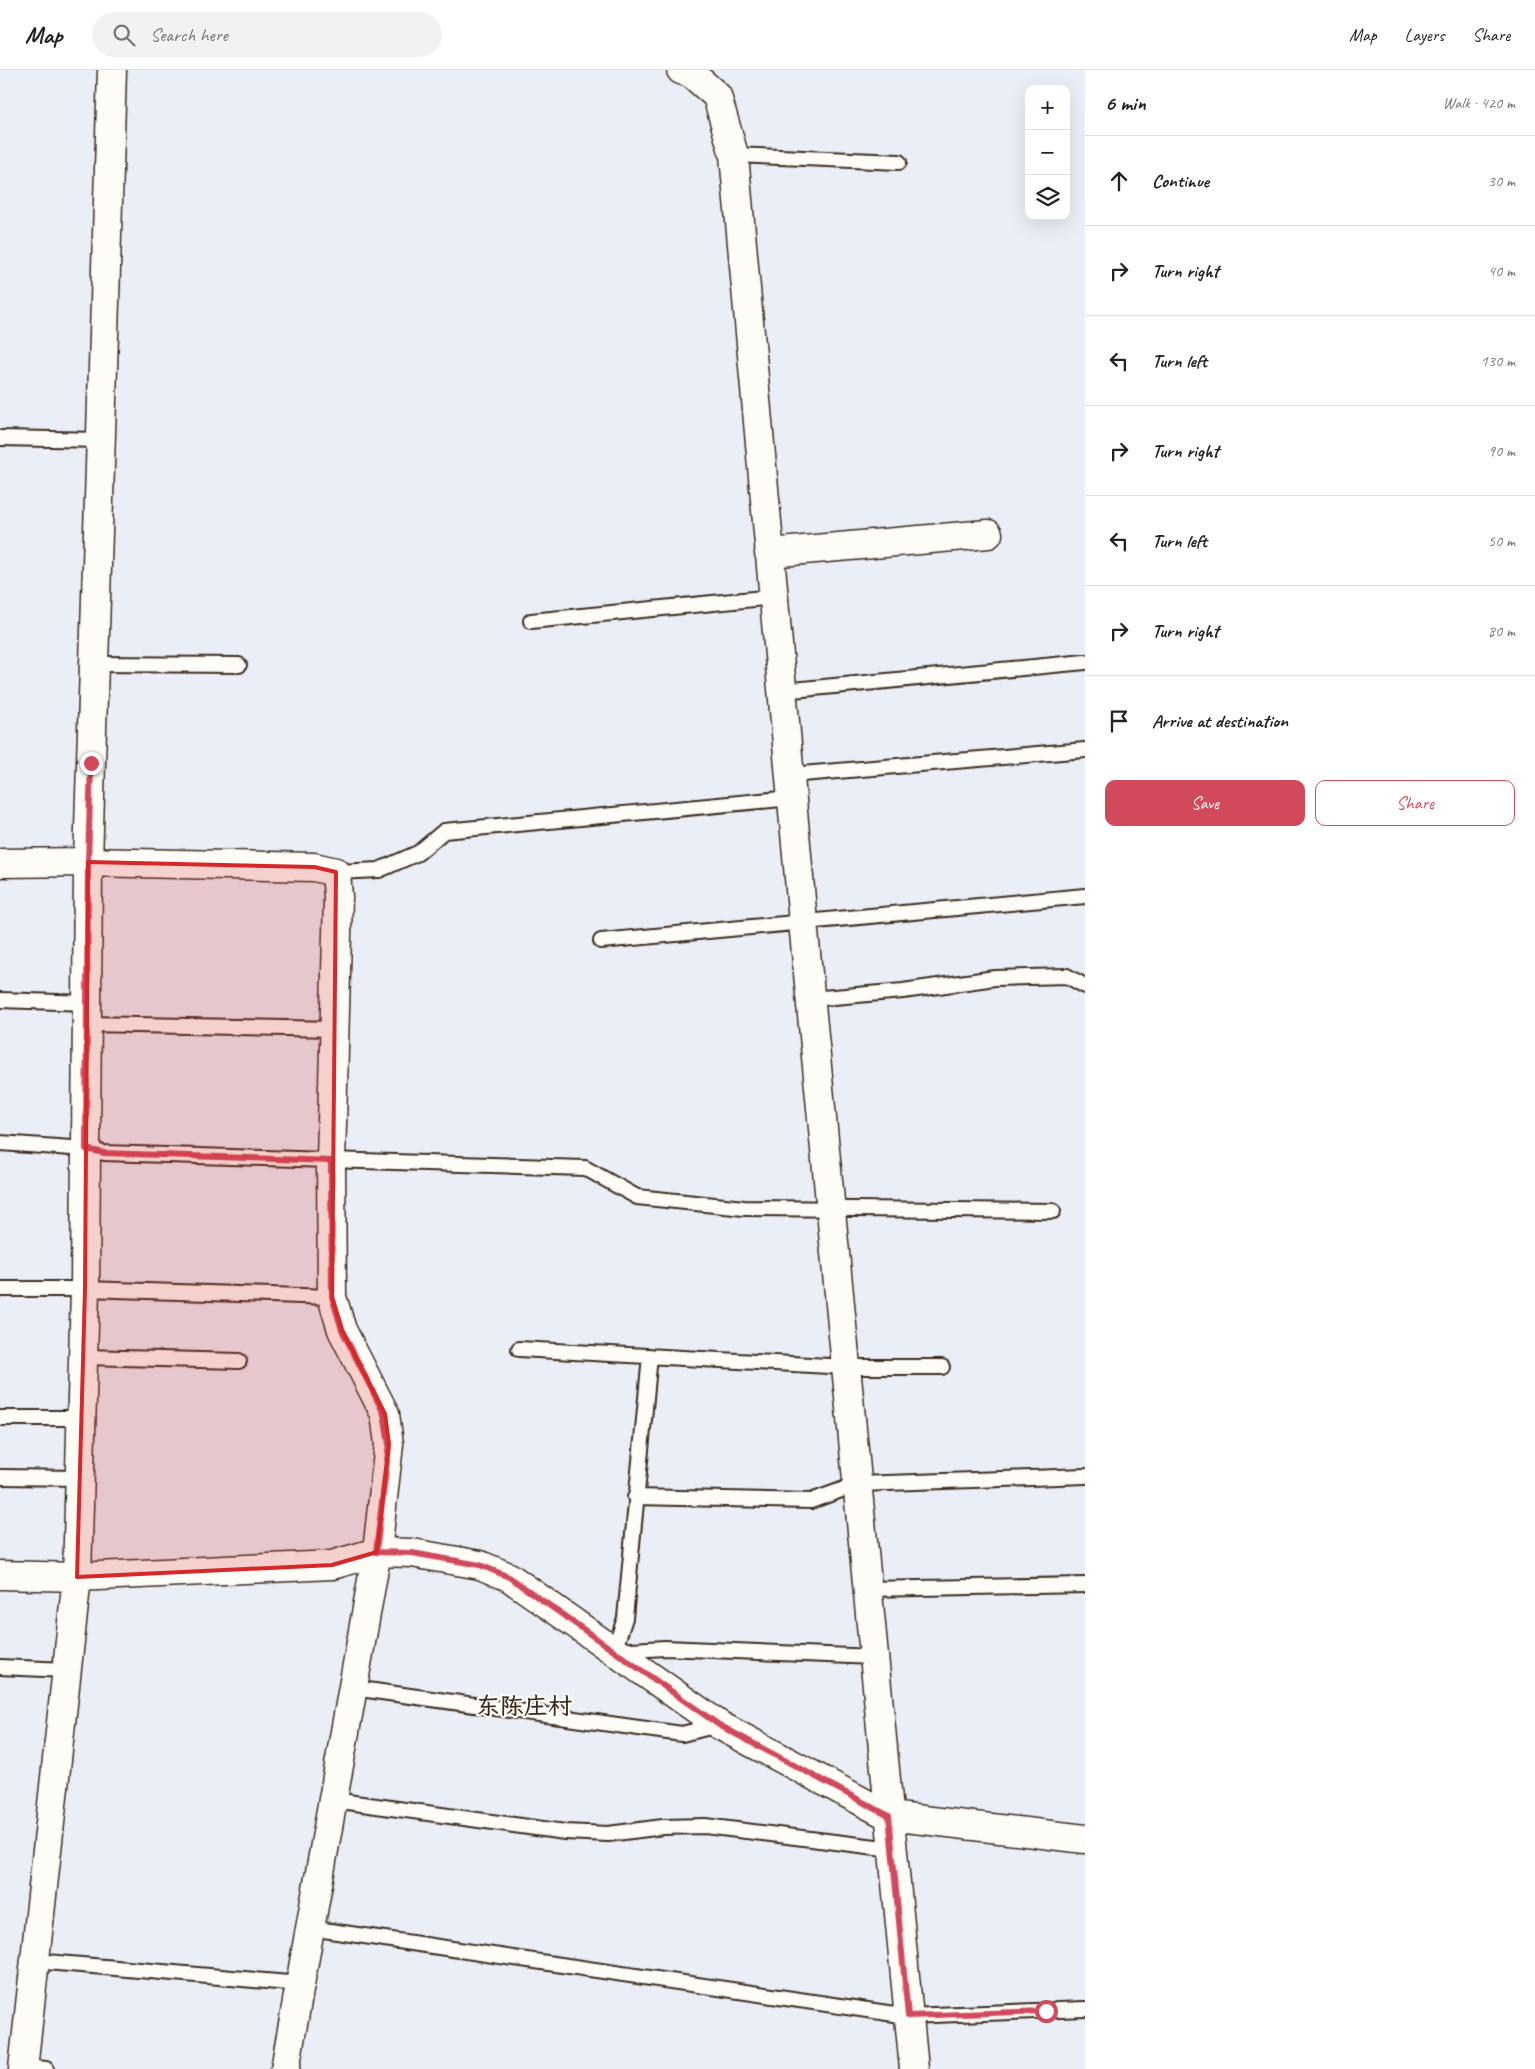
<!DOCTYPE html>
<html lang="en">
<head>
<meta charset="utf-8">
<style>
  body { margin:0; font-family:Caveat,"LXGW WenKai TC",sans-serif; background:#f2f2f2; color:#222 }
  .controls { position:absolute; right:15px; top:15px; display:grid; overflow:hidden; border-radius:10px; box-shadow:0 5px 20px #0002 }
  .controls button { width:45px; height:45px; display:grid; place-items:center; padding:0; border:0; border-bottom:1px solid #e0e0e0; background:#fff; color:#222; font:25px sans-serif }
  .stop { position:absolute; width:15px; height:15px; margin:-11px; border:4px solid #d1495b; border-radius:50%; background:#fff }
  .stop.end { background:#d1495b; border-color:#fff; box-shadow:0 1px 5px #0008 }
  .list { margin:0; padding:0; list-style:none }
  h2 { display:flex; justify-content:space-between; align-items:center; height:65px; margin:0; padding:0 20px; font-size:21px }
  h2 small { font-size:16px; font-weight:400; color:#767676 }
  .list li { display:grid; grid-template-columns:32px 1fr auto; gap:15px; align-items:center; box-sizing:border-box; height:90px; padding:0 20px; border-top:1px solid #e0e0e0 }
  .list b { display:block; font-size:19px; white-space:nowrap }
  .list em { font-size:16px; font-style:normal; color:#767676 }
  .actions { display:flex; gap:10px; padding:15px 20px }
  .actions a { flex:1; padding:11px 0; border:1px solid #d1495b; border-radius:10px; text-align:center; font-size:18px; color:#d1495b }
  .actions .main { background:#d1495b; color:#fff }
  .icon { flex:none; width:28px; height:28px; fill:none; stroke:currentColor; stroke-width:2; stroke-linecap:round; stroke-linejoin:round }
  .map { position:relative; flex:none; width:1085px; height:1999px; overflow:hidden }
  header { display:flex; align-items:center; gap:30px; box-sizing:border-box; height:70px; padding:0 25px; background:#fff; border-bottom:1px solid #e0e0e0 }
  header strong { font-size:24px }
  nav { display:flex; gap:28px; margin-inline-start:auto; font-size:18px }
  .search { width:350px; height:45px; background:#f2f2f2; display:flex; align-items:center; gap:12px; box-sizing:border-box; padding:0 18px; border-radius:28px; color:#767676; font-size:19px }
  main { display:flex }
  aside { flex:1; background:#fff }
  .map>svg:first-child { display:block }
  .lines { fill:none; stroke-linecap:round; stroke-linejoin:round }
  .lane-casing { stroke:#3b2a1e; stroke-width:18 }
  .street-casing { stroke:#3b2a1e; stroke-width:31 }
  .lane { stroke:#fdfcf7; stroke-width:14 }
  .street { stroke:#fdfcf7; stroke-width:28 }
  .route { stroke:#d1495b; stroke-width:6 }
  .marked { fill:#d62828; fill-opacity:0.2; stroke:#d62828; stroke-width:4; stroke-linejoin:round }
  .labels { text-anchor:middle; dominant-baseline:central; stroke-width:4.5; stroke-linejoin:round; paint-order:stroke }
  .quarter-label { font-size:24px; font-weight:bold; fill:#3b2a1e; stroke:#fdfcf7 }
</style>
</head>
<body>
<header>
<strong>Map</strong>
<div class="search"><svg class="icon" aria-label="search" viewBox="0 0 24 24"><circle cx="10" cy="10" r="6"/><path d="M15 15l6 6"/></svg>Search here</div>
<nav><a>Map</a><a>Layers</a><a>Share</a></nav>
</header>
<main>
<div class="map">
<svg width="1085" height="1999" viewBox="0 0 1085 1999">
  <rect width="100%" height="100%" fill="#eaeff7"/>
  <filter id="ink" filterUnits="userSpaceOnUse"><feTurbulence type="fractalNoise" baseFrequency=".02" numOctaves="2"/><feDisplacementMap in="SourceGraphic" scale="10" xChannelSelector="R" yChannelSelector="G"/><feConvolveMatrix kernelMatrix="1 2 1 2 8 2 1 2 1" color-interpolation-filters="sRGB"/></filter>
  <g filter="url(#ink)">
    <g class="lines">
      <!-- lane casing -->
      <g class="lane-casing">
        <path id="lane" d="M734,85L899,92
          M0,368L101,370
          M531,551L774,527
          M94,594L239,595
          M782,621L1085,592
          M790,705L1085,680
          M336,802L379,800L418,783L444,761L792,728
          M601,871L1085,826
          M811,929L903,921L995,908L1067,906L1085,916
          M0,930L87,933
          M87,954L335,959
          M0,1073L86,1079L104,1083L585,1098L637,1127L744,1138L1053,1141
          M0,1219H85L332,1227
          M519,1279L847,1297H942
          M650,1286L625,1548L614,1581L665,1578L874,1587
          M84,1287L239,1291
          M0,1348H82
          M0,1407L80,1408
          M635,1427L811,1431L858,1414L1085,1406
          M867,1519L1085,1515
          M0,1597L66,1600
          M353,1618L682,1664L718,1655
          M333,1730L565,1762L608,1764L663,1757L705,1756L892,1779
          M310,1858L908,1946L1085,1939
          M35,1891L301,1914
          M24,1997L46,1999"/>
      </g>
      <!-- street casing -->
      <g class="street-casing">
        <path id="street" d="M681,0L692,4L717,26L734,85L803,852L914,1999
          M769,483L988,464
          M0,793L88,792L314,797L336,802L338,827L331,1091L332,1227L342,1260L385,1344L389,1374L377,1482L285,1999
          M0,1505L77,1507L332,1495L377,1482L412,1483L480,1495L509,1507L719,1655L889,1746L1085,1769
          M23,1999L77,1507L85,1219L88,792L112,0"/>
      </g>
      <!-- lane -->
      <use href="#lane" class="lane"/>
      <!-- street -->
      <use href="#street" class="street"/>
    </g>
  </g>
  <g class="lines" filter="url(#ink)">
    <!-- route -->
    <path class="route" d="M91,693L88,792L86,1079L104,1083L331,1091L332,1227L342,1260L384,1344L389,1374L376,1482L412,1483L480,1495L509,1507L719,1655L889,1746L908,1946L1046,1941"/>
  </g>
  <!-- marked area -->
  <path class="marked" d="M88,792L314,797L336,802L332,1227L342,1260L385,1344L389,1374L377,1482L332,1495L77,1507L85,1219Z"/>
  <g class="labels">
    <!-- quarter labels -->
    <g class="quarter-label">
      <text x="524" y="1636">东陈庄村</text>
    </g>
  </g>
</svg>
<div class="controls">
<button>+</button>
<button>−</button>
<button><svg class="icon" aria-label="layers" viewBox="0 0 24 24"><path d="M12 4l9 5-9 5-9-5zM3 14l9 5 9-5"/></svg></button>
</div>
<div class="stop" style="left:1046px;top:1941px"></div>
<div class="stop end" style="left:91px;top:693px"></div>
</div>
<aside>
<h2>6 min<small>Walk · 420 m</small></h2>
<ul class="list">
<li><svg class="icon" aria-label="ahead" viewBox="0 0 24 24"><path d="M12 20V5M6 11l6-6 6 6"/></svg><div><b>Continue</b></div><em>30 m</em></li>
<li><svg class="icon" aria-label="right" viewBox="0 0 24 24"><path d="M7 20v-9h11M14 6l5 5-5 5"/></svg><div><b>Turn right</b></div><em>40 m</em></li>
<li><svg class="icon" aria-label="left" viewBox="0 0 24 24"><path d="M17 20v-9H6M10 6l-5 5 5 5"/></svg><div><b>Turn left</b></div><em>130 m</em></li>
<li><svg class="icon" aria-label="right" viewBox="0 0 24 24"><path d="M7 20v-9h11M14 6l5 5-5 5"/></svg><div><b>Turn right</b></div><em>90 m</em></li>
<li><svg class="icon" aria-label="left" viewBox="0 0 24 24"><path d="M17 20v-9H6M10 6l-5 5 5 5"/></svg><div><b>Turn left</b></div><em>50 m</em></li>
<li><svg class="icon" aria-label="right" viewBox="0 0 24 24"><path d="M7 20v-9h11M14 6l5 5-5 5"/></svg><div><b>Turn right</b></div><em>80 m</em></li>
<li><svg class="icon" aria-label="arrive" viewBox="0 0 24 24"><path d="M6 21V4h12l-3 4 3 4H6"/></svg><div><b>Arrive at destination</b></div></li>
</ul>
<div class="actions"><a class="main">Save</a><a>Share</a></div>
</aside>
</main>
</body>
</html>
